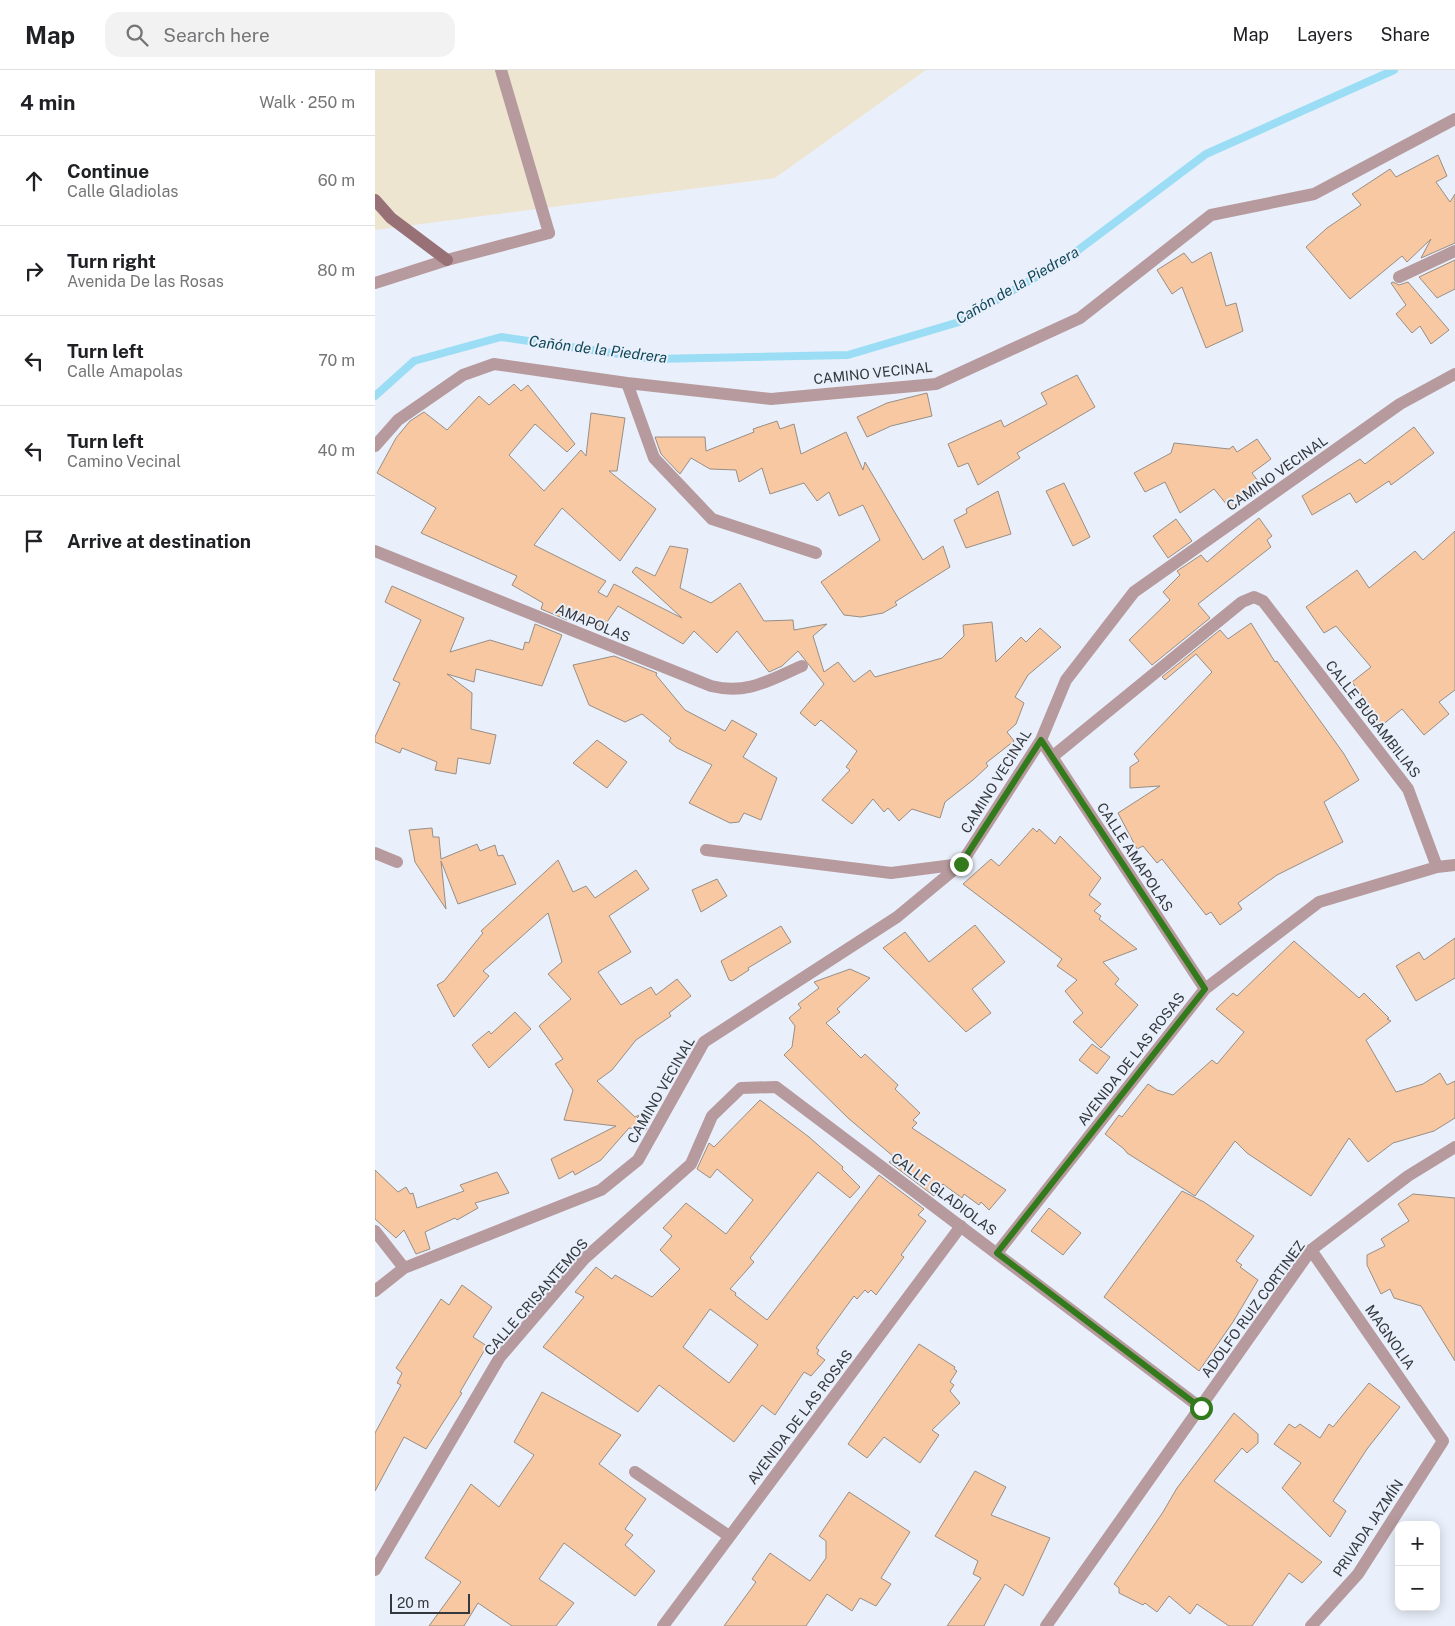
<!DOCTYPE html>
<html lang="en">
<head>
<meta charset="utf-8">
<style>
  body { margin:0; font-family:"Public Sans",sans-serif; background:#f2f2f2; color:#202124 }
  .controls { position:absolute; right:15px; bottom:15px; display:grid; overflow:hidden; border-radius:10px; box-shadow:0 2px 12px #0003 }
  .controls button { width:45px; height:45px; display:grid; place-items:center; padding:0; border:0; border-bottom:1px solid #e0e0e0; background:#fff; color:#202124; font:25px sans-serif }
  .scale { position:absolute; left:15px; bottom:12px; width:80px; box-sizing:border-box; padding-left:5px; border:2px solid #34373b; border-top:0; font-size:14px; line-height:18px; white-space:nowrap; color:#34373b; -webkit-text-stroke:4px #e9f0fb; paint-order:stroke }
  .stop { position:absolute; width:15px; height:15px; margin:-11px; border:4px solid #337a1d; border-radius:50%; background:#fff }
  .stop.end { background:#337a1d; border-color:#fff; box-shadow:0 1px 5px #0008 }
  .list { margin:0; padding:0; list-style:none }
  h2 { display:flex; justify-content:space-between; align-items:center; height:65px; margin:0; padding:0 20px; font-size:21px }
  h2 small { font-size:16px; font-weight:400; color:#757577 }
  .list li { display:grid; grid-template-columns:32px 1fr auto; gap:15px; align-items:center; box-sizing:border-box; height:90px; padding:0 20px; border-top:1px solid #e0e0e0 }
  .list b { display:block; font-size:19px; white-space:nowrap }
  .list p { margin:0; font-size:16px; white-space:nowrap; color:#757577 }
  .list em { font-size:16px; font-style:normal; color:#757577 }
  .icon { flex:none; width:28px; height:28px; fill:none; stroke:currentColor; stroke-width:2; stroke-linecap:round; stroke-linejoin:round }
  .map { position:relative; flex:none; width:1080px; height:1556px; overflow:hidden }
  header { display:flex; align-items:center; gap:30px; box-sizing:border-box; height:70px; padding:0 25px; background:#fff; border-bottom:1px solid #e0e0e0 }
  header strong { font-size:24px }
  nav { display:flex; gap:28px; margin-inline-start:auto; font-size:18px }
  .search { width:350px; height:45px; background:#f2f2f2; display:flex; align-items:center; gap:12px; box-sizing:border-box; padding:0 18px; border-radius:15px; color:#757577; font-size:19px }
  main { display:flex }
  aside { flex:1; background:#fff }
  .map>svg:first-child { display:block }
  .industrial { fill:#eee5d0 }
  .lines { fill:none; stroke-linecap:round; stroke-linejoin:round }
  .stream { stroke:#9bddf5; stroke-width:8 }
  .building { fill:#f7c8a2; stroke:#988e86; fill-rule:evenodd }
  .service { stroke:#b69a9d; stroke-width:12 }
  .minor { stroke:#b69a9d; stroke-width:12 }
  .tertiary { stroke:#b69a9d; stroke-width:12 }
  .secondary { stroke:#987176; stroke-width:12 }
  .route { stroke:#337a1d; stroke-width:6 }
  .labels { text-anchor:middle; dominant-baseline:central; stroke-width:4; stroke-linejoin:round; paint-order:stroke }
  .street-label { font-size:14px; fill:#34373b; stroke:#e9f0fb }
  .water-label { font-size:15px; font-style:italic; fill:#104859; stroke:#e9f0fb }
</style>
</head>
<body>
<header>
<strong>Map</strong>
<div class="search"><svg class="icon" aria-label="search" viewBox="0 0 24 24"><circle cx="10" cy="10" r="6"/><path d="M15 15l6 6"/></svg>Search here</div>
<nav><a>Map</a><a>Layers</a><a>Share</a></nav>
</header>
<main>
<aside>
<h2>4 min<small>Walk · 250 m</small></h2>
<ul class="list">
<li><svg class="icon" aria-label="ahead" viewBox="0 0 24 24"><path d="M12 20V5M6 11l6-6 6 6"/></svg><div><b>Continue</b><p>Calle Gladiolas</p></div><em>60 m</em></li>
<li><svg class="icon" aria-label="right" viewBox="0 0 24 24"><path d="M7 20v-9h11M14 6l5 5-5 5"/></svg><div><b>Turn right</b><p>Avenida De las Rosas</p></div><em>80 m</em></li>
<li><svg class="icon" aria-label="left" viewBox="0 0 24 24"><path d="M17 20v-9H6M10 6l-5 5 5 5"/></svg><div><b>Turn left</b><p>Calle Amapolas</p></div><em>70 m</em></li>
<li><svg class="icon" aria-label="left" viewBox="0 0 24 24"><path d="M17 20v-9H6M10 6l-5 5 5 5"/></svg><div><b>Turn left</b><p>Camino Vecinal</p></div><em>40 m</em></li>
<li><svg class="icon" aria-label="arrive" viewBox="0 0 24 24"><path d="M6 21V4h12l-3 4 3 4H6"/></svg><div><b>Arrive at destination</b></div></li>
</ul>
</aside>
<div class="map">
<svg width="1080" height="1556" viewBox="0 0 1080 1556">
  <rect width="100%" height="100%" fill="#e9f0fb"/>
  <!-- industrial -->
  <path class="industrial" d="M0,0H551L400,108L0,160Z"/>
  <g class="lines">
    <!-- stream -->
    <path class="stream" d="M0,326L39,291L126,267L279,289L473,285L584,252L690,190L831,84L1019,0"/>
  </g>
  <!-- building -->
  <path class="building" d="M1063,85L1072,106L1061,112L1075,132L1080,124V173L1046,188L1056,169L1032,192L1027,186L975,229L931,177L952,158L986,135L977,124L1015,99L1021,107Z
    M836,182L851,236L861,233L868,261L831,278L807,217L797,224L782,200L809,183L817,193Z
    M1080,190V219L1062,228L1044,207Z
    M1018,212L1024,215L1033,212L1074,260L1056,274L1045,256L1037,263L1021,244L1031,235L1016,213Z
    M702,305L720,337L642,383L645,388L603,415L593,393L583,397L573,374L626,350L629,357L672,334L666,323Z
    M139,314L146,321L153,315L200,374L192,382L160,354L134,385L169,421L206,380L211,386L216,343L250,348L242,401H234L281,439L245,491L187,438L159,475L231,511L223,522L232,527L239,514L307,548L257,502L261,497L280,506L295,476L313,479L305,518L336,533L365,513L389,551L418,550L419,560L452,554L438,566L449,602L463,592L479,612L495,600L500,607L567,588L589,566L588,555L617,552L621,592L646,567L651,572L665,558L686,577L653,605L640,627L649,633L641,654L632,662L639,671L611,693L613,696L598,710L570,732L565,748L537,739L524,751L513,738L509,742L498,729L477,754L447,730L475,700L471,697L482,681L446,650L440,656L425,643L449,614L423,581L407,596L394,602L362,561L342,583L319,561L308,574L243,536L228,558L196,541L192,550L166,539L168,533L137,515L142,506L46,463L61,438L2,403L21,368L35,351L49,342L72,360L104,326L114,335Z
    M552,323L557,346L516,356L492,367L482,347L512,333Z
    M402,351L405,359L419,354L426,384L471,362L488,400L490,392L548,490L568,476L575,497L520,532L522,535L508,543L486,547L469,545L446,512L505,470L488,435L464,446L454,422L442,431L429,413L395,424L387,398L364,412L361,400L335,399L316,388L305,404L286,384L280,367H330L331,381L379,362L378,359Z
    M1039,357L1059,383L1016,415L1014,411L981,433L975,423L937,445L927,426L985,389L990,394Z
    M882,369L896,389L877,403L886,415L857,441L839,419L805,443L790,412L770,422L759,403L796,383L799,373L854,379L858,376L862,382Z
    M689,413L715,467L698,476L671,421Z
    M623,421L636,464L591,478L579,450L592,443L591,439Z
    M884,448L897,466L892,470L896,477L823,534L835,548L777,595L754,570L795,530L788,522L805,505L802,501L826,485L832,492Z
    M801,449L817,471L793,488L778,466Z
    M1080,461V620L1064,632L1074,644L1049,665L1027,639L1006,656L985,632L989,629L977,612L996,597L961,556L949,563L931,537L982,500L994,518L1040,481L1048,490Z
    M17,516L89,548L75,582L115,570L148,580L150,572L154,573L160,554L187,565L167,616L101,599L99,612L72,604L97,623L96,659L121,665L115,694L83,688L81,704L60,700L62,692L27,678L25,683L0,672V667L25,613L18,610L46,550L10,532Z
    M876,553L900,592L902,591L969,684L984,710L949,732L968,772L902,805L863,833L867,839L845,855L836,842L831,845L787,789L782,793L768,776L762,779L743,743L785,716L755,718V697L764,691L759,684L837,602L821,584L790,610L787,607L845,560L853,569Z
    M239,586L282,603L281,605L310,640L350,661L357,650L382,664L368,687L402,708L386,750L369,743L364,752L355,753L314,733L337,695L302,678L294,671L296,668L267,644L250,652L214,635L198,595Z
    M222,670L252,692L232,718L198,693Z
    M57,758L58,767H64L66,789L102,774L105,781L120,775L123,786L128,785L141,814L83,834L66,791L71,839L40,792L34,760Z
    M658,758L662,762L664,759L680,774L685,766L726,808L714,825L726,834L719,841L726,846L724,849L762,879L728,892L744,909L740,914L763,935L726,978L698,952L708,943L690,921L702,910L682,896L687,889L588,814L616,789L624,796Z
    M183,790L198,822L211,816L220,828L261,800L274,819L234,846L256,882L223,902L246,935L276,917L281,925L302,909L316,926L294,943L296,946L261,970L237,1000L222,1011L260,1047L266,1044L262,1048L272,1058L271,1060L254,1058L226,1090L200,1105L198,1101L184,1109L176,1089L241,1056L189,1050L198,1020L180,994L188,989L164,956L196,929L173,904L187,892L173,843L108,901L114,906L79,947L62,915L69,911L108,863L106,861Z
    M342,809L352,826L326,842L317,820Z
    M600,855L630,892L597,919L616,943L591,962L508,878L530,862L554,892Z
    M406,856L416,872L373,898L374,900L357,911L354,910L346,891Z
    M1080,868V908L1041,931L1021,896L1044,882L1049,890Z
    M919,871L984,928L989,923L1014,948L1012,949L1016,951L991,970L1021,1022L1048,1014L1065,1003L1072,1015L1080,1011V1048L1059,1061L1018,1073L993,1092L974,1068L936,1126L872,1083L860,1071L820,1126L752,1083L749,1079L730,1064L744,1045L747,1047L773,1014L782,1020L798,1025L837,990L842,994L869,962L841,939L858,923L862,926Z
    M475,899L495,908L462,939L465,942L451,953L486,988L490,984L523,1015L520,1019L545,1043L538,1050L542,1053L537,1058L631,1120L614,1140L606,1132L604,1135L589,1124L587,1128L568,1114L559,1126L514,1092L519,1087L473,1048L409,985L417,977L420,956L414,948L426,938L423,934L444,918L439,912Z
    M140,942L156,959L114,998L97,975L114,961L116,964Z
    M717,974L735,987L722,1004L704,990Z
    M385,1030L434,1067L468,1097L467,1099L485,1117L475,1128L443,1102L375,1188L379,1192L355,1219L361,1223L360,1225L392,1250L504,1105L549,1139L543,1145L551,1151L526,1185L529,1187L501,1225L496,1220L493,1223L490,1220L482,1229L479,1226L441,1278L444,1280L442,1284L450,1290L436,1306L429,1302L400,1345L387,1335L359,1372L284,1315L263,1342L168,1277L209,1227L200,1222L221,1197L237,1209L240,1205L277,1227L305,1199L285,1180L297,1166L288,1158L311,1133L351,1164L378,1130L342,1099L335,1108L322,1099L334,1073L339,1077ZM335,1239L383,1275L354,1313L308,1277Z
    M0,1100L23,1122L31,1117L35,1124L38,1123L42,1138L89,1121L85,1115L122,1102L134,1123L100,1133L103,1138L82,1150L80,1148L50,1162L55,1179L41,1184L29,1160L21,1168L0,1149Z
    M807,1121L829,1132L879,1166L861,1191L867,1195L865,1197L883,1210L858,1252L824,1301L729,1227Z
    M1038,1124L1080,1128V1291L1046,1236L1019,1228L1015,1219L1006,1224L992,1195V1185L1010,1176L1006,1169L1034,1151L1023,1134Z
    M674,1138L706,1163L688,1185L656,1161Z
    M87,1215L117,1237L98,1267L112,1276L85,1322L87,1323L51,1379L29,1367L0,1421V1363L26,1315L22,1313L27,1303L21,1298L66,1229L74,1235Z
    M544,1274L580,1297L579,1299L582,1301L575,1312L579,1315L575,1321L585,1333L557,1360L564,1365L545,1393L509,1367L492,1388L473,1374Z
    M994,1313L1025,1337L992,1379L958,1431L971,1441L955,1467L907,1418L926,1393L899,1374L914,1354L920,1358L925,1354L945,1368L954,1354L958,1357Z
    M167,1322L246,1365L224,1394L271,1429L250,1459L258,1465L250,1475L280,1501L260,1526L189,1473L164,1509L199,1533L181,1556H137L103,1533L89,1556H54L86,1512L50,1488L96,1414L124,1437L159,1385L139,1372Z
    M859,1343L883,1364V1373L872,1383L867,1378L839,1411L947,1492L927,1513L914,1503L877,1556H854L822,1534L815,1544L794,1526L782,1542L770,1533L768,1535L744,1523V1518L739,1514L788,1442L802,1418Z
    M600,1401L631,1417L616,1445L675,1468L648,1526L630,1514L609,1556H572L606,1508L598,1504L603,1491L560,1466Z
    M474,1422L535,1462L506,1508L516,1514L501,1536L485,1528L477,1541L452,1524L431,1556H349L381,1512L377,1509L395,1483L435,1511L451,1488V1471L444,1466Z"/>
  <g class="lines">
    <!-- service -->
    <path class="service" d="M126,0L174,163"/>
    <!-- minor -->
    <path class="minor" d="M1024,207L1080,181
      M0,213L72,190L174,163
      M252,313L279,388L337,449L441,483
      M0,376L23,350L88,305L119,294L252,313L396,329L561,314L705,248L836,145L939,124L1080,49
      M0,481L336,616C373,625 394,610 427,596
      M666,670L830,919
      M677,687L867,532L879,527L888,531L1033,719L1062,797
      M331,780L516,803L586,794
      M0,783L22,792
      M0,1161L29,1198
      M936,1180L1068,1371
      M622,1183L830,919L944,832L1062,797L1080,795
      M0,1221L29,1198L226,1120L263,1090L329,972L522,847L586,794L666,670L691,610L759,522L1025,334L1080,304
      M260,1402L354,1466
      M0,1500L125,1287L209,1189L316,1094L337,1046L366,1018L401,1017L826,1338
      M288,1556L586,1156
      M936,1556L983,1504L1068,1371"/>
    <!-- tertiary -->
    <path class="tertiary" d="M671,1556L936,1180L1033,1106L1080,1077"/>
    <!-- secondary -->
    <path class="secondary" d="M0,130L16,148L72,190"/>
  </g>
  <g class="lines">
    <!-- route -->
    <path class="route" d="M586,794L666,670L830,919L622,1183L826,1338"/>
  </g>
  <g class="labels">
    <!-- street labels -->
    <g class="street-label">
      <text transform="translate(498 303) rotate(-6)">CAMINO VECINAL</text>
      <text transform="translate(902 403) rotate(-35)">CAMINO VECINAL</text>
      <text transform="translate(218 553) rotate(22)">AMAPOLAS</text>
      <text transform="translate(998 649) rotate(52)">CALLE BUGAMBILIAS</text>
      <text transform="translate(621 711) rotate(-58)">CAMINO VECINAL</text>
      <text transform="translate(760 787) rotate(57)">CALLE AMAPOLAS</text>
      <text transform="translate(756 989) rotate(-52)">AVENIDA DE LAS ROSAS</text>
      <text transform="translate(286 1020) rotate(-60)">CAMINO VECINAL</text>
      <text transform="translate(569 1124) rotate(37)">CALLE GLADIOLAS</text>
      <text transform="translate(161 1227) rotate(-49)">CALLE CRISANTEMOS</text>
      <text transform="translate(878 1239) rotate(-54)">ADOLFO RUIZ CORTINEZ</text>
      <text transform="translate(1015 1267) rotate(55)">MAGNOLIA</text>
      <text transform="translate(425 1347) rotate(-53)">AVENIDA DE LAS ROSAS</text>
      <text transform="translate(993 1458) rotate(-56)">PRIVADA JAZMÍN</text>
    </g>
    <!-- water labels -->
    <g class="water-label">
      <text transform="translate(642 215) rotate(-30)">Cañón de la Piedrera</text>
      <text transform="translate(223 279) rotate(7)">Cañón de la Piedrera</text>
    </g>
  </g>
</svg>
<div class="controls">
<button>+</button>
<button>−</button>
</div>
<div class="scale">20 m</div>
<div class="stop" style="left:826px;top:1338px"></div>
<div class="stop end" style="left:586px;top:794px"></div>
</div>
</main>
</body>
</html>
